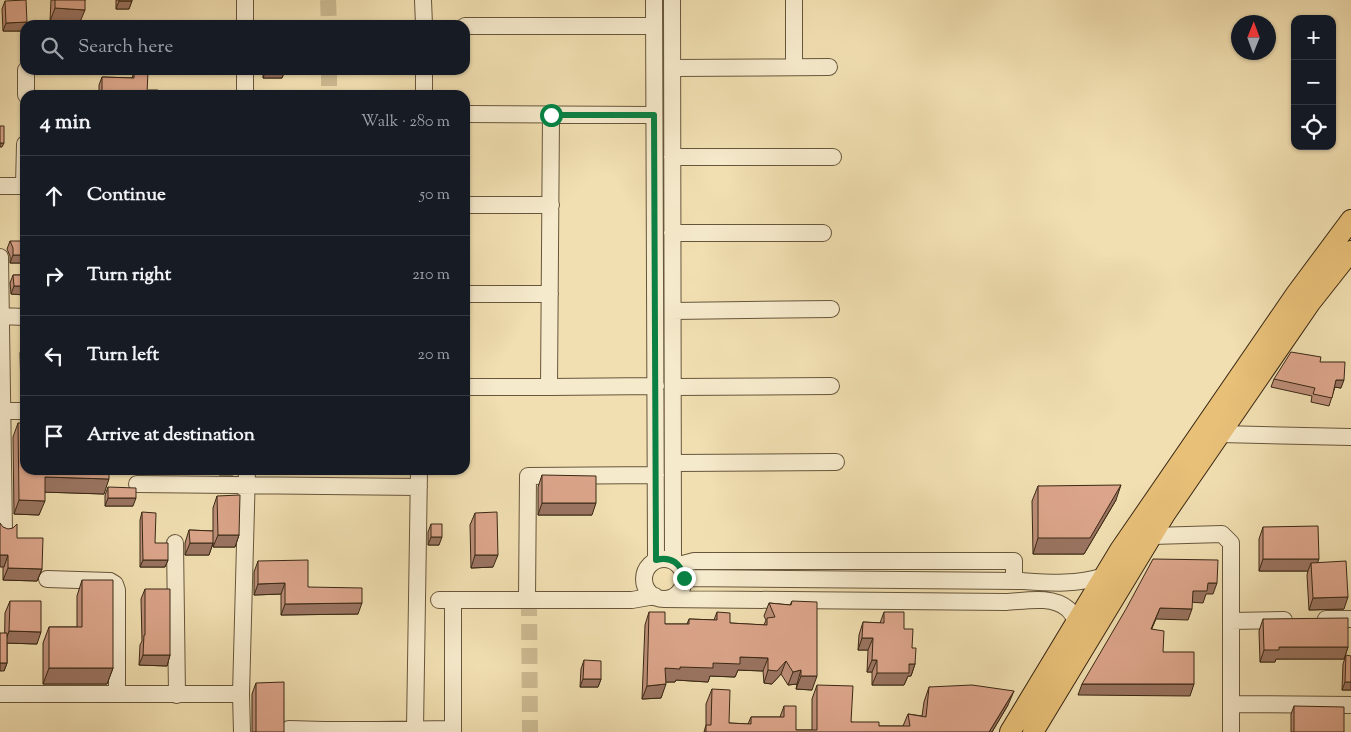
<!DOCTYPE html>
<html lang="en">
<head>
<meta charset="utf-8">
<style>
  body { margin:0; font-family:"Sorts Mill Goudy",serif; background:#242831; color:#f1f3f6 }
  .controls { position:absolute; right:15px; top:15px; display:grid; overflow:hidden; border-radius:10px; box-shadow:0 1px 4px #0004 }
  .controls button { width:45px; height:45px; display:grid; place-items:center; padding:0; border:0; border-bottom:1px solid #363941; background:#171b24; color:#f1f3f6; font:25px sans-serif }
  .compass { position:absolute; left:1231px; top:15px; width:45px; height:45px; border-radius:50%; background:#171b24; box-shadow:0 1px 4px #0004; rotate:1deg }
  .stop { position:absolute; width:15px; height:15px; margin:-11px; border:4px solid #0b8043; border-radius:50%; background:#fff }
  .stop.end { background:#0b8043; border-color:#fff; box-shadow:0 1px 5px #0008 }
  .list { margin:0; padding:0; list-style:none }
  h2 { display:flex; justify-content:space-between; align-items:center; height:65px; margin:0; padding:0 20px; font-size:21px }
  h2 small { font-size:16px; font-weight:400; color:#9ea1a6 }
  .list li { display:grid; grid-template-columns:32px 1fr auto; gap:15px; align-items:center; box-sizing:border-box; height:80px; padding:0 20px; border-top:1px solid #363941 }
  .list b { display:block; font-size:19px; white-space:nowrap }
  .list em { font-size:16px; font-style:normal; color:#9ea1a6 }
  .icon { flex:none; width:28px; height:28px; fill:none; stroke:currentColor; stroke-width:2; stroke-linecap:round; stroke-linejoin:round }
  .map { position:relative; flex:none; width:1351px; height:732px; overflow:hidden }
  .search { position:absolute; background:#171b24; box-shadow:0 1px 4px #0004; left:20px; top:20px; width:450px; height:55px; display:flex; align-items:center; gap:12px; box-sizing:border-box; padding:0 18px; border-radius:15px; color:#9ea1a6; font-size:19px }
  .panel { position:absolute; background:#171b24; box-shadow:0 1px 4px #0004; left:20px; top:90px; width:450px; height:385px; border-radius:15px }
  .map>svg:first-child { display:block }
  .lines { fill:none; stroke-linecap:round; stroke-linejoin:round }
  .minor-tunnel { stroke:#ccba92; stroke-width:16; stroke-dasharray:16 8; stroke-linecap:butt }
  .minor-casing { stroke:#67563b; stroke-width:18 }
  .major-casing { stroke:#392814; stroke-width:22 }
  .minor { stroke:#f6eacc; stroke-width:16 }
  .major { stroke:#e8c078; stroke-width:20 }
  .wall { fill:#bd8e78; stroke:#392814 }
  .shaded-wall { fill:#9a7461; stroke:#392814 }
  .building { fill:#dca58b; stroke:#392814 }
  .route { stroke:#0b8043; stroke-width:6 }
</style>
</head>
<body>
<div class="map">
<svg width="1351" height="732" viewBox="0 0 1351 732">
  <rect width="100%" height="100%" fill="#f1dfb1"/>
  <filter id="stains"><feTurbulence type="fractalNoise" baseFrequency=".004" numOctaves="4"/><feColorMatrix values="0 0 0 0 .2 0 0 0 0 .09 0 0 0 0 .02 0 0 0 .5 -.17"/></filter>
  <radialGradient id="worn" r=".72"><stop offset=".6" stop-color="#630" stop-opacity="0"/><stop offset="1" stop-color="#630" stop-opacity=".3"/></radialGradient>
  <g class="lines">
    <!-- minor-tunnel -->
    <path class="minor-tunnel" d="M328,0L329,25
      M329,70V95
      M529,600L530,732"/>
    <!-- minor casing -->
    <g class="minor-casing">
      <path id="minor" d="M245,0V25
        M423,0L424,25
        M654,0L656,560
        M672,0L673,561
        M794,0V67
        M465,26H654
        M672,68L829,67
        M245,70V95
        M424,70V95
        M26,95V70
        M465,114L654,115
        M551,115L549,387L656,386
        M672,157H833
        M0,186H25
        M24,186L25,144
        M465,205H551
        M672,233H823
        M0,257L4,531
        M465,294H550
        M673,311L831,309
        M0,316L25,317
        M465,387H549
        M673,387L831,386
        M0,411H25
        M1220,434L1351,437
        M673,463L836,462
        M137,484L419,487
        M1152,536L1222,534L1231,543V732
        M175,543L177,695
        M644 579a20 20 0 1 1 40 0a20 20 0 1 1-40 0Z
        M679,565L694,561H1014V581
        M684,578L1022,581C1051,583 1077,585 1104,576
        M47,579L110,581L115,584L117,590V694
        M663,599L1006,602C1025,601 1052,595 1068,609C1071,612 1074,617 1077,621
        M439,600H632L655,596
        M527,600L528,476L656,475
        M1326,619H1351
        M1231,621L1284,620
        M0,694H241
        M1231,704L1351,705
        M289,729L324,730V732
        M415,729L419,470
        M453,729V600
        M324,730H377
        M242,732L241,694L247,470
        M377,732V730L453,729V732"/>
    </g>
    <!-- major casing -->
    <g class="major-casing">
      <path id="major" d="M1010,732L1120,550L1296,294L1351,220
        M1033,732L1165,514L1310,303L1351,251"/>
    </g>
    <!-- minor -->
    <use href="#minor" class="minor"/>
    <!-- major -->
    <use href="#major" class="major"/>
  </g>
  <!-- wall -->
  <path class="wall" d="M51,0H85L80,22L50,21Z
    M116,0H132L129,9H116Z
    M5,1L25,25L24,31H3L2,9Z
    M263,70H285L282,78H263Z
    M134,72L146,95H99V85L102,77L132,78Z
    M10,241L24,263H10V256L7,249Z
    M13,275H25V295L11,294L10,283Z
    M24,341H25V391H21L20,353Z
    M1320,362L1341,388L1335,387L1329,406L1311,402L1312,396L1271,387L1274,379Z
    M18,423L104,494L45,492L39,515L14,514L13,437Z
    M542,475L592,515H538V487Z
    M1038,486L1116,500L1084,554H1033L1032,501Z
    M108,487L133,506H105V495Z
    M217,496L239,535L235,547H213V543L209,555H185V543L189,530L213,531V508Z
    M142,512L155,543L168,560L165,567H140V520Z
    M475,513L493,567L471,568L470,525Z
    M431,524L439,545H428V532Z
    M3,527L42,569L37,581L3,580Z
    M1263,527L1317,562L1344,609L1309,610L1307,575L1308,571H1259V539Z
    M258,561L308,587L358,614L281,615V594L254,595V572Z
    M82,580L113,668L107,684H43V643L49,627H77V596Z
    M145,589L170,655L167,666L139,665L140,645L142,641L141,599Z
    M10,601L37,644L7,643V663L4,671L5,613Z
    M792,601L812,690L796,689L797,684L788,685L781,674L772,684L764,683L763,671L738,670L735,677L710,676L708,682L676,680L675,682H666L661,698L642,699L645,625L649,612L665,624H687L689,619L714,620L717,612L730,623L764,625L766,620L764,616L769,603L790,605Z
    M884,612L904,629L912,648L915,664L911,676H908L904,685H872V672H867L868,650H858L859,635L863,622L880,623Z
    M1263,619L1348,647L1344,659H1276L1275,662H1260L1259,631Z
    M1346,655L1351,690H1342L1343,664Z
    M584,660L601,679L598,687H580L581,669Z
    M256,683L284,732H252V694Z
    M817,685L851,722L879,726H903L908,714L922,716L924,702L929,687L1008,705L992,732H704L706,725V704L712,689L729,723L748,724L751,717H780L784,706L796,730H812V699Z
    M1294,706L1344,732H1291V714Z"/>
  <!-- shaded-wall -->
  <path class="shaded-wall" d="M119,1H132L129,9H116Z
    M55,8L85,10L80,22L50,21Z
    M27,22L26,25H25L24,31H3L6,23Z
    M266,70H285L282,78H263Z
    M115,91L147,93L146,95H101L102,94Z
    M0,143H4L2,147H0Z
    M13,255H25V260L24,263H10Z
    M14,286H25V295L11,294Z
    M1336,380H1344L1341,388L1334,387Z
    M25,382V391H21Z
    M220,470H235L233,475H219Z
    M45,477L109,479L104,494L40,492Z
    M1121,485L1116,500L1084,554H1033L1038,538Z
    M108,498H136L133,506H105Z
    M19,500L45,501L39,515L14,514Z
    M542,503H596L592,515H538Z
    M218,535H239L235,547H213Z
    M431,537H442L439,545H428Z
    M190,543H213L209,555H185Z
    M0,555H8L4,567H0Z
    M475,555H498L493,567L471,568Z
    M1263,559H1319L1314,571L1311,563L1308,571H1259Z
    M143,560H168L165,567H140Z
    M8,568L42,569L37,581L3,580Z
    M285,583L281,594L254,595L258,584Z
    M1208,583H1217L1213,594H1206L1203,603L1189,602L1193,591Z
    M1348,597L1344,609L1309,610L1313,598Z
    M362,603L358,614L281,615L285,604Z
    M1160,608L1192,609L1188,620L1156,619L1147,640Z
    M9,631L41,632L37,644L5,643Z
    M862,638H873L868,650H858Z
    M1279,647H1348L1344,659H1276L1275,662H1260L1264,650Z
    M143,655H170L167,666L139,665Z
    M740,657L768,658L763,671L738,670L735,677L710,676L708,682L676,680L675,682H660L665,668L680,667Z
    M872,660H877L872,672H867Z
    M786,661L781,674L772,684L764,683L768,670Z
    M0,663H7L4,671H0Z
    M909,664H915L911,676H908L904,685H872L877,673Z
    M49,668H113L107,684H43Z
    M801,670L797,684L788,685L793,672Z
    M801,676H817L812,690L796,689Z
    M583,679H601L598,687H580Z
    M1345,682H1351V690H1342Z
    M666,684L661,698L642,699L647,686Z
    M1082,684H1194L1190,696L1078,695Z
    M1014,691L1008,705L992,732H989Z"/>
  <!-- building -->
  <path class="building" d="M26,0L27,22L6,23L5,1Z
    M55,0H85V10L55,8Z
    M119,0H132V1H119Z
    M134,72H148L147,93L115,91V94H102V77L134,78Z
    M148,90H158V95H148Z
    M182,92L212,94V95H182Z
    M0,126H4V143H0Z
    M10,241H25V255H13V248Z
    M13,275H25V286H14Z
    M1291,352L1321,357L1320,362H1345L1344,380H1336L1332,398L1313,394L1315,388L1274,379Z
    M18,423H25V470H109V479L45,477V501L19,500Z
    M542,475L596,476V503H542Z
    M1121,485L1090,538H1038V486Z
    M108,487L136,488V498H108Z
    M240,495L239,535H218L217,496Z
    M142,512L156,513L155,543H168V560H143Z
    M497,512L498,555H475V513Z
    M0,523L3,527L8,529L13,528L17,524V538H43L42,569L8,568V555H0Z
    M431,524H442V537H431Z
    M1318,526L1319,559H1263V527Z
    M189,530L213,531V543H190Z
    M1153,559L1218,560L1217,583H1208L1207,591H1193L1192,609L1160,608L1151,629L1164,631L1163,652H1194V684H1082L1126,609Z
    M308,560V587L362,588V603L285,604V583L258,584V561Z
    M1346,561L1348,597L1313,598L1311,563Z
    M82,580H113V668H49V627H82Z
    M145,589H170V655H143L144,635H145Z
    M10,601H41V632L9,631Z
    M792,601L817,602V676H801V670L793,672L786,661L777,671L768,670V658L740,657V664L713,663V668L680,667V669L665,668L666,684L647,686L649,612H665V624H689V619L717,620V612L730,613V623L767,625V618L775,617L769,603L791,605Z
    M884,612H904V629H913L912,648H916L915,664H909V673H877V660H872L873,638H862L863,622L884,623Z
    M1348,618V647H1279V650H1264L1263,619Z
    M0,633H7V663H0Z
    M1346,655L1351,656V682H1345Z
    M584,660L601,661V679H583Z
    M284,682V732H256V683Z
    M817,685L853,686L851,722H879V726H910L908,714L926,717L929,687L972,685L1014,691L989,732H706V725H711L712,689L730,690L729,723L751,724V717H784V706H796V730H817Z
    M1294,706L1344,707V732H1294Z"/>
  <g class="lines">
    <!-- route -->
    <path class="route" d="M551,115H654L656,560C671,556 681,563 684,578"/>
  </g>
  <rect width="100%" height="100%" filter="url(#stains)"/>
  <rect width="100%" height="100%" fill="url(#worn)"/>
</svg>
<div class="controls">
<button>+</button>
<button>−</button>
<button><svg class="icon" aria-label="locate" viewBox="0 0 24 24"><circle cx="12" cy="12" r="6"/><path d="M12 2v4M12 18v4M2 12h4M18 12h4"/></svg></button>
</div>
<svg class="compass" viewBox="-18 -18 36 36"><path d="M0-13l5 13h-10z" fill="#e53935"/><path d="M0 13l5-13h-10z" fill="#9ea1a6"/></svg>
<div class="stop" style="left:551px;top:115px"></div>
<div class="stop end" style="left:684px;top:578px"></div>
<div class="search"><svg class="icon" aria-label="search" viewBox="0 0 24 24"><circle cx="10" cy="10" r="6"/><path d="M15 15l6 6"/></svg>Search here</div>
<section class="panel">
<h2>4 min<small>Walk · 280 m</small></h2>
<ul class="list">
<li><svg class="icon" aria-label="ahead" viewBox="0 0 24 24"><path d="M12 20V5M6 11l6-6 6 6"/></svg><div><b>Continue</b></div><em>50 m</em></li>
<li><svg class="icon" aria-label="right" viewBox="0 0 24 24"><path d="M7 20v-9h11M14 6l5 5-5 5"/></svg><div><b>Turn right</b></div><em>210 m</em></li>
<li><svg class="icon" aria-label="left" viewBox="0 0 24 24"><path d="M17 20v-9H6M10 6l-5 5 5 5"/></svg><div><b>Turn left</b></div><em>20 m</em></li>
<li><svg class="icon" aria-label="arrive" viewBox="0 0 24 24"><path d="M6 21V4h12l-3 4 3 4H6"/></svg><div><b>Arrive at destination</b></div></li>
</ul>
</section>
</div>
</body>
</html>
